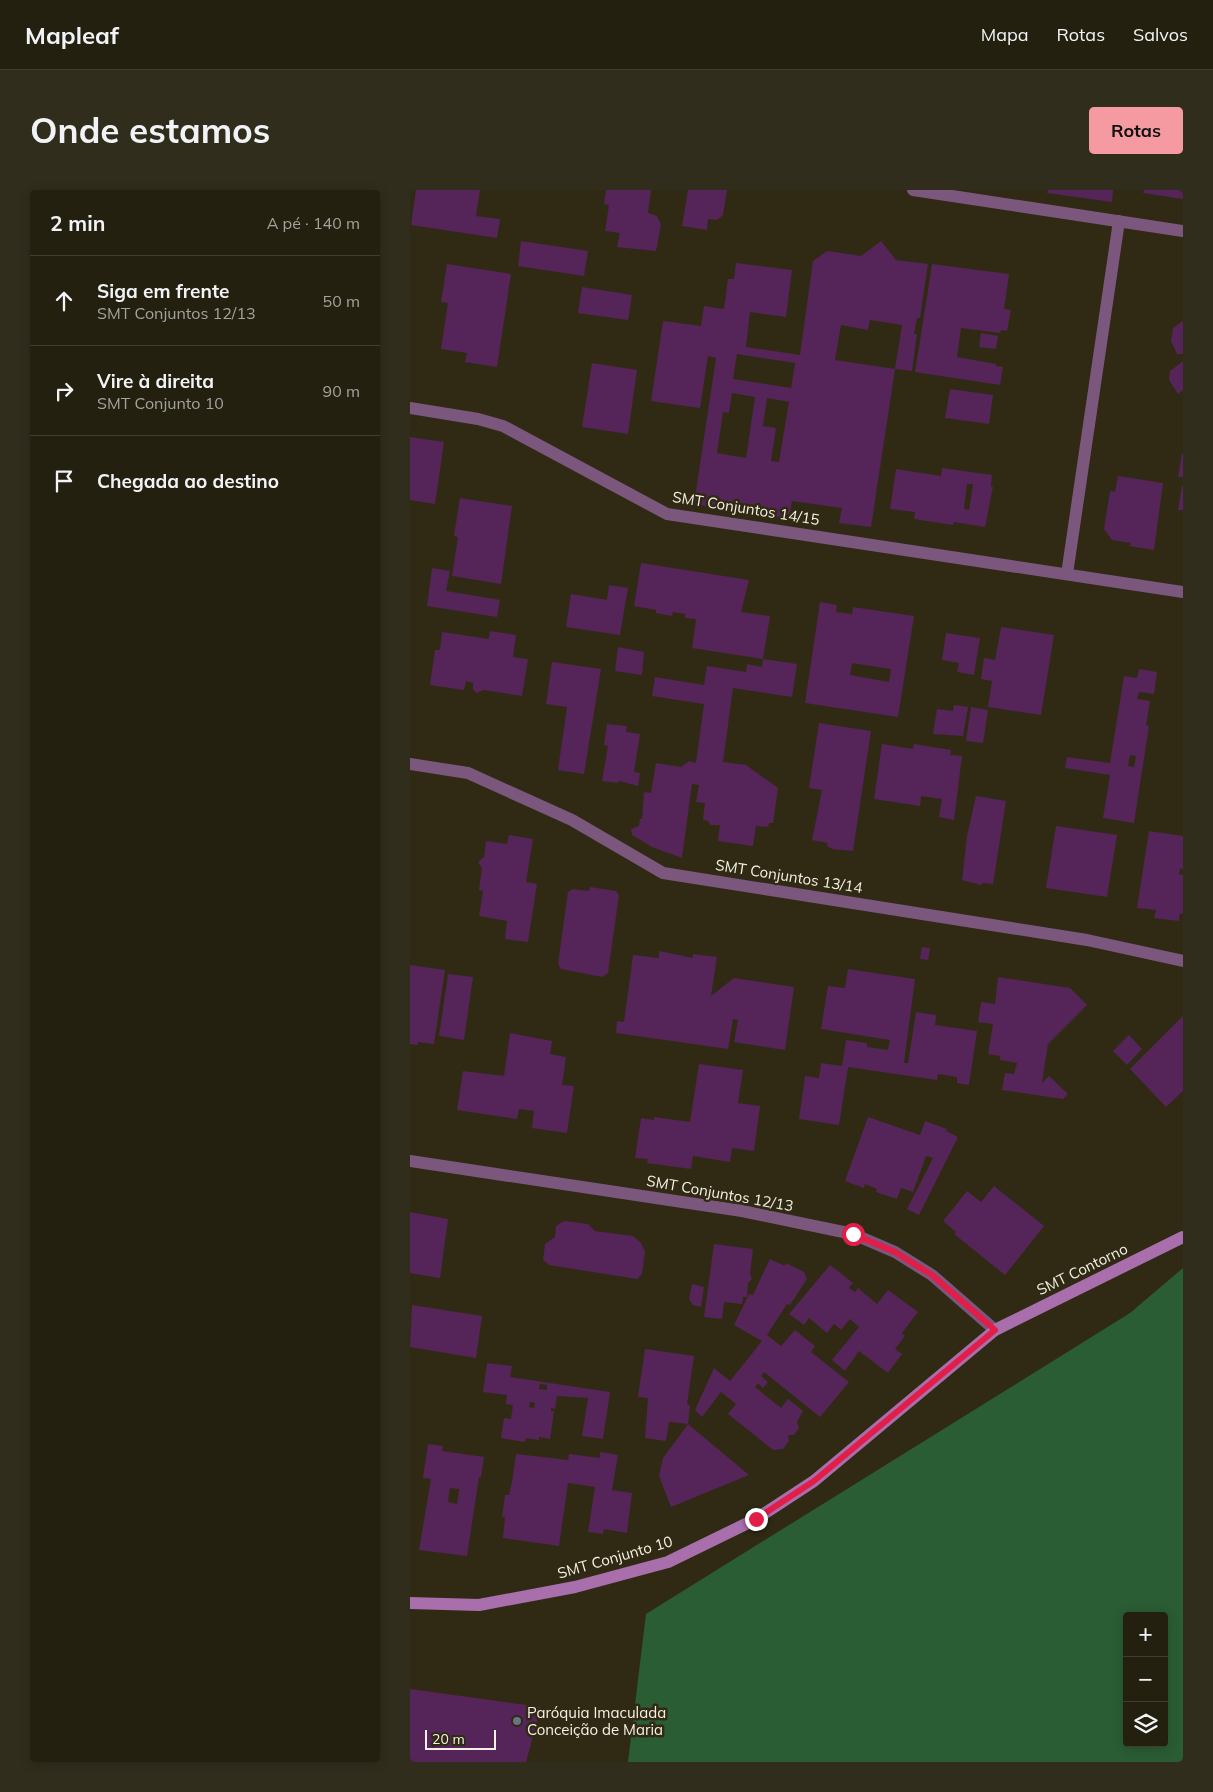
<!DOCTYPE html>
<html lang="pt">
<head>
<meta charset="utf-8">
<style>
  body { margin:0; font-family:Mulish,sans-serif; background:#302d1d; color:#f1f3f6 }
  .controls { position:absolute; right:15px; bottom:15px; display:grid; overflow:hidden; border-radius:5px; box-shadow:0 2px 12px #0003 }
  .controls button { width:45px; height:45px; display:grid; place-items:center; padding:0; border:0; border-bottom:1px solid #413e2f; background:#24200f; color:#f1f3f6; font:25px sans-serif }
  .scale { position:absolute; left:15px; bottom:12px; width:71px; box-sizing:border-box; padding-left:5px; border:2px solid #f4f0e3; border-top:0; font-size:14px; line-height:18px; white-space:nowrap; color:#f4f0e3; -webkit-text-stroke:4px #302a14; paint-order:stroke }
  .stop { position:absolute; width:15px; height:15px; margin:-11px; border:4px solid #e11d48; border-radius:50%; background:#fff }
  .stop.end { background:#e11d48; border-color:#fff; box-shadow:0 1px 5px #0008 }
  .list { margin:0; padding:0; list-style:none }
  h2 { display:flex; justify-content:space-between; align-items:center; height:65px; margin:0; padding:0 20px; font-size:21px }
  h2 small { font-size:16px; font-weight:400; color:#a3a39e }
  .list li { display:grid; grid-template-columns:32px 1fr auto; gap:15px; align-items:center; box-sizing:border-box; height:90px; padding:0 20px; border-top:1px solid #413e2f }
  .list b { display:block; font-size:19px; white-space:nowrap }
  .list p { margin:0; font-size:16px; white-space:nowrap; color:#a3a39e }
  .list em { font-size:16px; font-style:normal; color:#a3a39e }
  .icon { flex:none; width:28px; height:28px; fill:none; stroke:currentColor; stroke-width:2; stroke-linecap:round; stroke-linejoin:round }
  .map { position:relative; flex:none; width:773px; height:1572px; overflow:hidden; border-radius:5px }
  header { display:flex; align-items:center; gap:30px; box-sizing:border-box; height:70px; padding:0 25px; background:#24200f; border-bottom:1px solid #413e2f }
  header strong { font-size:24px }
  nav { display:flex; gap:28px; margin-inline-start:auto; font-size:18px }
  .intro { display:flex; align-items:center; justify-content:space-between; box-sizing:border-box; height:120px; padding:0 30px }
  h1 { margin:0; font-size:35px }
  .button { padding:12px 22px; border-radius:5px; background:#f49aa0; color:#111; font-size:18px; font-weight:700 }
  main { display:flex; gap:30px; padding:0 30px }
  aside { flex:1; background:#24200f; border-radius:5px; box-shadow:0 2px 12px #0003 }
  .map>svg:first-child { display:block }
  .green { fill:#2a5d33; fill-rule:evenodd }
  .building { fill:#552458; fill-rule:evenodd }
  .lines { fill:none; stroke-linecap:round; stroke-linejoin:round }
  .street { stroke:#7b577d; stroke-width:12 }
  .secondary { stroke:#a86fac; stroke-width:12 }
  .route { stroke:#e11d48; stroke-width:6 }
  .worship-dot { fill:#6b7280; stroke:#302a14; stroke-width:2 }
  .labels { text-anchor:middle; dominant-baseline:central; stroke-width:5; stroke-linejoin:round; paint-order:stroke }
  .street-label { font-size:15px; fill:#f4f0e3; stroke:#302a14 }
  .poi-label { font-size:15px; fill:#f4f0e3; stroke:#302a14; text-anchor:start }
</style>
</head>
<body>
<header>
<strong>Mapleaf</strong>
<nav><a>Mapa</a><a>Rotas</a><a>Salvos</a></nav>
</header>
<div class="intro"><h1>Onde estamos</h1><a class="button">Rotas</a></div>
<main>
<aside>
<h2>2 min<small>A pé · 140 m</small></h2>
<ul class="list">
<li><svg class="icon" aria-label="ahead" viewBox="0 0 24 24"><path d="M12 20V5M6 11l6-6 6 6"/></svg><div><b>Siga em frente</b><p>SMT Conjuntos 12/13</p></div><em>50 m</em></li>
<li><svg class="icon" aria-label="right" viewBox="0 0 24 24"><path d="M7 20v-9h11M14 6l5 5-5 5"/></svg><div><b>Vire à direita</b><p>SMT Conjunto 10</p></div><em>90 m</em></li>
<li><svg class="icon" aria-label="arrive" viewBox="0 0 24 24"><path d="M6 21V4h12l-3 4 3 4H6"/></svg><div><b>Chegada ao destino</b></div></li>
</ul>
</aside>
<div class="map">
<svg width="773" height="1572" viewBox="0 0 773 1572">
  <rect width="100%" height="100%" fill="#302a14"/>
  <!-- green -->
  <path class="green" d="M773,1078V1572H218L236,1424L720,1123ZM717,1426H754V1553H717Z"/>
  <!-- building -->
  <path class="building" d="M6,0H70L66,26L90,29L87,48L1,35Z
    M196,0H241L238,23L247,26L251,35L246,61L207,57L210,43L195,41L199,15L194,14Z
    M278,0H317L313,25L307,30L298,29L297,40L272,36Z
    M638,0H703L702,12L637,3Z
    M734,0H773V9L733,3Z
    M111,51L178,61L174,86L108,76Z
    M471,51L486,70L518,74L510,128H507L504,144H507L502,181L485,179L492,135L460,130L458,140L431,135L425,170L485,179L461,337L429,333L432,318L382,311L379,329L284,314L306,168L298,166L290,218L241,211L253,131L291,136L294,116L314,119L318,89H324L326,73L382,80L376,127L340,122L336,157L390,165L403,71L417,61L451,66ZM327,164L385,173L381,198L323,189ZM322,203L345,207L336,268L307,263L313,222L319,223ZM357,208L379,212L369,272L361,271L366,238L353,236Z
    M37,74L101,84L87,177L55,172L57,163L31,159L38,113L31,112Z
    M522,74L599,84L594,119L601,120L597,141L591,140L590,143L551,138L547,167L586,174V176L593,177L590,195L505,182Z
    M172,97L222,105L218,130L168,123Z
    M773,131V164H767L761,151L763,138Z
    M571,143L588,146L586,159L569,157Z
    M773,171V200L768,204L759,190L760,181Z
    M182,173L227,180L218,244L172,237Z
    M540,199L583,205L579,234L535,228Z
    M0,247L34,252L25,314L0,310Z
    M772,263H773V287H768Z
    M532,278L582,285L581,296L583,297L575,337L544,332L543,335L504,329L505,322L480,319L486,279L531,286ZM557,294H563L559,320L554,319Z
    M708,286L753,293L744,360L720,356L721,353L702,350L694,339L700,301L705,302Z
    M772,296H773V320H768Z
    M50,308L102,316L91,394L42,386L48,347L44,346Z
    M231,373L339,390L331,422L360,426L353,469L387,474L382,507L323,498L313,572L336,575L368,598L363,633H359L358,637L346,636L343,656L308,651L310,635H301L298,631L293,630L295,613L286,612L289,595L282,594L272,668L242,657L222,645L221,639L229,636L230,629H232L234,602L241,603L246,573L271,577L279,571L286,573L294,514L242,506L245,487L294,495L297,476L336,482L337,474L352,477L353,469L282,458L286,429L275,428V424L263,422L262,426L246,423V420L224,416Z
    M22,378L40,381L36,401L90,410L87,427L17,416Z
    M199,395L218,398L210,445L156,437L161,404L197,410Z
    M410,412L427,415L426,422L442,424L443,417L504,426L488,527L395,513ZM442,473L481,479L479,492L440,485Z
    M591,437L644,445L631,525L578,517L582,491L571,489L574,468L585,470Z
    M80,441L106,445L103,467L118,469L112,506L74,500L66,503L63,499V493L56,491L54,500L20,495L25,460H30L32,442L79,449Z
    M536,443L570,448L564,485L547,482L549,473L532,470Z
    M208,457L234,462L232,485L205,481Z
    M142,472L191,479L174,584L148,580L157,517L136,514Z
    M729,479L747,482L744,504L729,502L727,509L740,511L736,535L739,536L724,633L693,628L700,585L655,578L657,567L700,573L714,486L727,488ZM720,565L726,566L724,577L718,576Z
    M544,515L558,517L553,546L523,544L527,519L543,521Z
    M561,517L578,520L573,553L556,551Z
    M409,533L461,541L443,661L422,659L417,656L418,653L402,650L412,600L399,598Z
    M197,534L217,536L216,542L230,544L224,582L230,583L228,596L209,591L208,593L192,591L198,556L194,555Z
    M472,554L503,559L504,554L541,560L540,565L552,566L544,630L529,627L532,609L511,606L510,616L464,609Z
    M566,606L596,611L583,694L573,693L571,695L552,690L557,646Z
    M646,636L707,645L697,707L636,698Z
    M739,641L773,646V679L770,678L769,684L773,685V724L770,723L769,731L744,728L746,720L727,718Z
    M99,645L123,649L116,692L127,694L118,752L95,749L97,731L69,726L73,701L69,700L72,678L68,672L74,667L76,651L97,654Z
    M180,697L206,701L209,705L198,783L192,787L151,779L148,774L158,702L163,699L179,701Z
    M512,757L520,758L518,770L510,769Z
    M249,761L283,768V764L307,767L301,806L324,788L384,797L375,860L324,852L328,830L323,829L318,859L206,843L207,831L214,832L223,765L249,768Z
    M0,775L35,780L24,854L8,852V855L0,854Z
    M438,779L505,789L494,873H498L506,822L526,825L525,835L567,841L559,895L547,893V887L528,884L527,890L438,877L429,935L389,929L395,886L409,888L411,873L432,876L436,850L457,853V857L478,860L480,850L411,839L418,796L435,798Z
    M38,784L63,787L54,850L29,846Z
    M588,787L660,798L677,815L638,854L632,893L639,886L658,904L653,909L592,900L595,883L604,884L607,873L590,870V866L578,864L583,834L568,832L571,812L585,814Z
    M773,826V901L756,917L720,879Z
    M100,843L142,851L140,864L156,867L152,895L164,896L157,943L122,938L124,921L109,919L107,929L47,920L53,881L94,886Z
    M719,845L732,859L717,875L703,861Z
    M289,874L333,880L328,913L350,916L344,961L322,958L320,972L283,966L281,979L237,973L238,969L225,968L231,928L244,930V927L280,932Z
    M458,927L510,945L515,931L537,939L536,941L548,947L509,1025L497,1019L523,968L516,966L503,1002L491,998L487,1009L466,1002L467,999L455,994L454,998L435,991Z
    M584,996L634,1036L595,1085L544,1044L546,1042L533,1031L557,1001L571,1012Z
    M0,1022L38,1029L30,1088L0,1083Z
    M154,1031L178,1034L185,1041L223,1046L231,1053L235,1062L232,1084L227,1089L139,1075L133,1070L135,1054L145,1047L146,1036Z
    M304,1054L343,1059L340,1084L342,1089L338,1093L337,1107H333L332,1114L314,1112L312,1129L294,1127Z
    M360,1069L375,1076L376,1073L394,1082L397,1089L380,1115L377,1114L357,1145L371,1156L385,1140L405,1156L401,1162L439,1192L410,1227L354,1182L351,1186L358,1192L353,1198L348,1193L345,1197L371,1218L378,1209L393,1221L387,1232L389,1238L384,1245H378L379,1251L373,1259L363,1260L318,1224L326,1214L311,1202L292,1227L285,1220L304,1178L320,1191L352,1151L324,1135L339,1104L343,1105Z
    M420,1075L443,1093L439,1098L445,1102L448,1098L467,1114L478,1100L508,1122L492,1143L495,1146L485,1159L492,1164L478,1183L449,1161L435,1181L422,1170L449,1137L440,1129L431,1140L424,1134L417,1143L399,1128L394,1135L379,1124Z
    M282,1094L294,1097L291,1117L283,1115L279,1109Z
    M2,1115L72,1126L66,1168L0,1157Z
    M235,1159L284,1166L277,1214L280,1216L278,1234L259,1232L256,1251L235,1248L238,1208L228,1207Z
    M77,1173L102,1176L100,1187L200,1202L193,1249L172,1246L178,1208L147,1206L145,1219L141,1218V1221H144L140,1249L129,1247V1250L116,1248L115,1252L91,1248L94,1228L101,1229L103,1215L96,1214L97,1205L73,1202ZM130,1194L137,1195V1200L129,1199ZM120,1212L125,1213L124,1218L119,1217Z
    M278,1234L339,1285L261,1317L249,1286L253,1268Z
    M18,1254L33,1256L32,1261L74,1267L71,1287H69L57,1366L9,1360L21,1289L13,1288ZM40,1298L49,1299L47,1314L38,1312Z
    M190,1262L208,1265L202,1300L222,1303L217,1343L194,1339L193,1344L178,1342L185,1297L158,1293L149,1356L93,1348L95,1327H92L95,1305H99L102,1292L106,1264L158,1270L159,1264L190,1268Z
    M0,1499L131,1517L116,1572H0Z"/>
  <g class="lines">
    <!-- street -->
    <path class="street" d="M503,0L773,41
      M0,218L68,229L93,236L257,324L773,402
      M657,384L709,31
      M0,574L58,583L162,630L253,683L677,750L773,771
      M0,971L332,1021L443,1044L485,1062L522,1085L585,1140"/>
    <!-- secondary -->
    <path class="secondary" d="M0,1413L69,1415L165,1397L258,1372L346,1329L404,1291L585,1140L773,1047"/>
  </g>
  <g class="lines">
    <!-- route -->
    <path class="route" d="M346,1329L404,1291L585,1140L522,1085L485,1062L443,1044"/>
  </g>
  <!-- markers -->
  <circle class="worship-dot" cx="107" cy="1531" r="5"/>
  <g class="labels">
    <!-- street labels -->
    <g class="street-label">
      <text transform="translate(336 318) rotate(9)">SMT Conjuntos 14/15</text>
      <text transform="translate(379 686) rotate(9)">SMT Conjuntos 13/14</text>
      <text transform="translate(310 1003) rotate(10)">SMT Conjuntos 12/13</text>
      <text transform="translate(672 1079) rotate(-26)">SMT Contorno</text>
      <text transform="translate(205 1367) rotate(-16)">SMT Conjunto 10</text>
    </g>
    <!-- poi labels -->
    <g class="poi-label">
      <text x="117" y="1522">Paróquia Imaculada<tspan x="117" dy="17">Conceição de Maria</tspan></text>
    </g>
  </g>
</svg>
<div class="controls">
<button>+</button>
<button>−</button>
<button><svg class="icon" aria-label="layers" viewBox="0 0 24 24"><path d="M12 4l9 5-9 5-9-5zM3 14l9 5 9-5"/></svg></button>
</div>
<div class="scale">20 m</div>
<div class="stop" style="left:443px;top:1044px"></div>
<div class="stop end" style="left:346px;top:1329px"></div>
</div>
</main>
</body>
</html>
